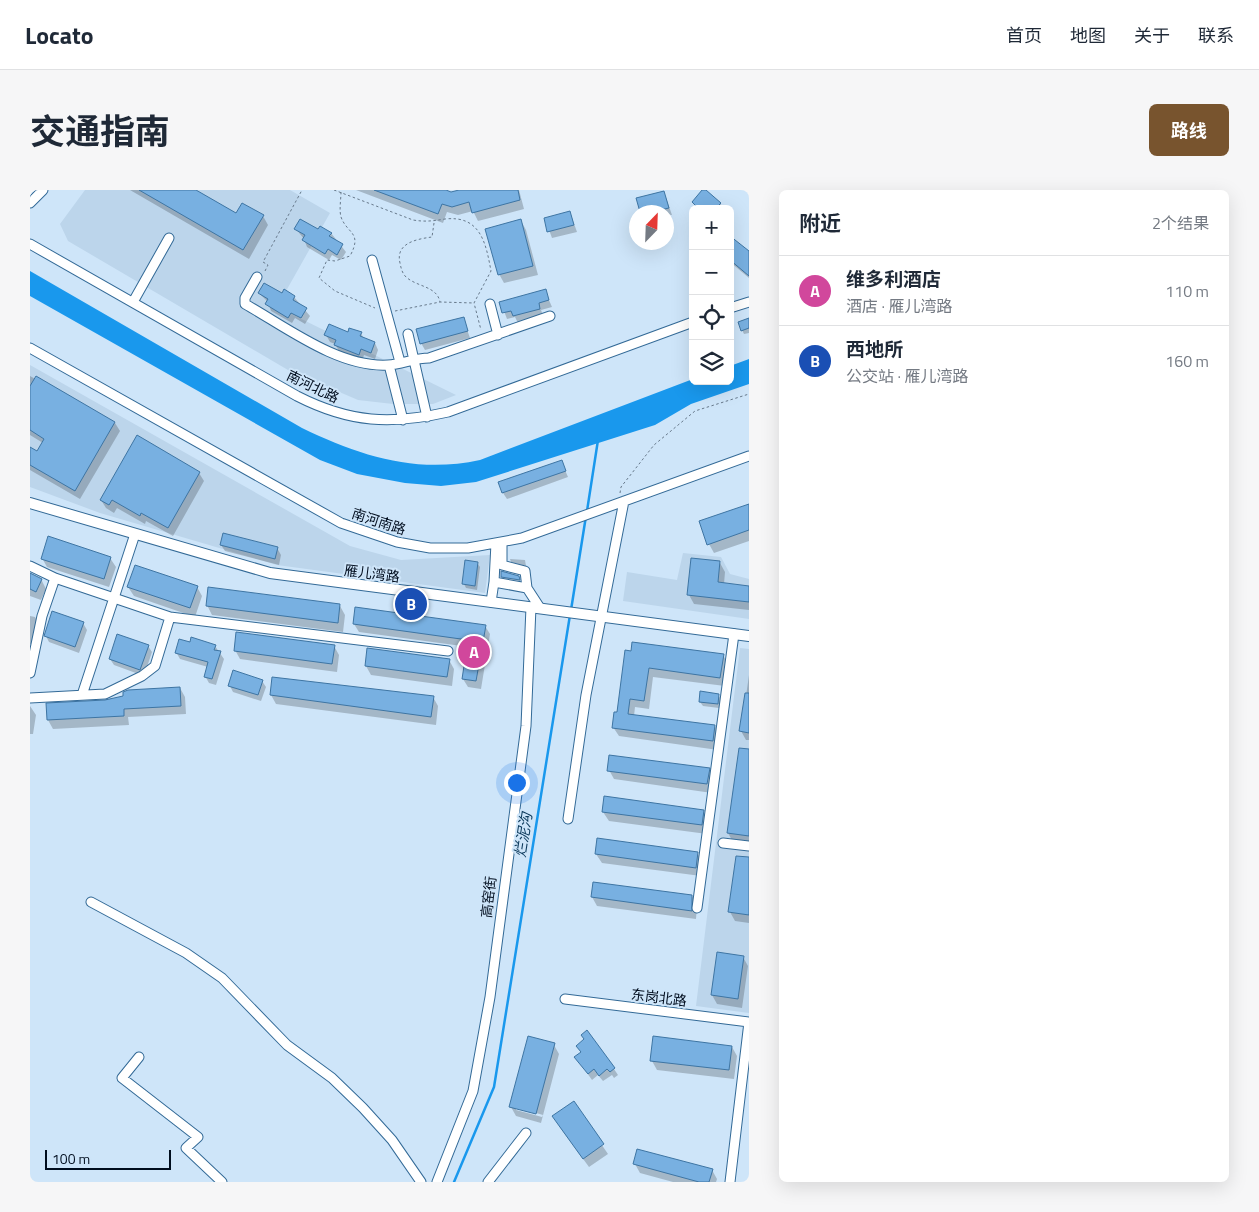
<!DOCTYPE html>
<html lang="zh">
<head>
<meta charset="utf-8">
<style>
  body { margin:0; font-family:"Titillium Web","Noto Sans SC",sans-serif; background:#f6f6f7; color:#1f2937 }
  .controls { position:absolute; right:15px; top:15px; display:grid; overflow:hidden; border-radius:8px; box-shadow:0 5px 20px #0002 }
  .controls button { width:45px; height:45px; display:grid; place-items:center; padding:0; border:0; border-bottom:1px solid #e0e1e3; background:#fff; color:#1f2937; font:25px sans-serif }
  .compass { position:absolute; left:599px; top:15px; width:45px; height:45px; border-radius:50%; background:#fff; box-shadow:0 5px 20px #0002; rotate:23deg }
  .scale { position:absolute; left:15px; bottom:12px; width:126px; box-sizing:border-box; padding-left:5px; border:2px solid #000d1e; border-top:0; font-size:14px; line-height:18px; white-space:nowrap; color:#000d1e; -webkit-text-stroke:4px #cee5f9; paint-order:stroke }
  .you { position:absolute; left:486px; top:592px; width:18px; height:18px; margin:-12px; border:4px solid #fff; border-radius:50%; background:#1a73e8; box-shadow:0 0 0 8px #1a73e833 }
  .badge { display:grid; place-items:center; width:32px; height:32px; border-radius:50%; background:#78542e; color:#fff; font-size:16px; font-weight:700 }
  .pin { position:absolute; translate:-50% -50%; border:2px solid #fff; box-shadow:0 1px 5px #0006 }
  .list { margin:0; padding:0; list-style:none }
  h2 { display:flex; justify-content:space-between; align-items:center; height:65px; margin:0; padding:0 20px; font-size:21px }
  h2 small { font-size:16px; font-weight:400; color:#747a83 }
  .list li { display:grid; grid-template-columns:32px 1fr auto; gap:15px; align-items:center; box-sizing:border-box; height:70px; padding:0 20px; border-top:1px solid #e0e1e3 }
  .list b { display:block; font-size:19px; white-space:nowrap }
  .list p { margin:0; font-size:16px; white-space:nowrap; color:#747a83 }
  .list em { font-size:16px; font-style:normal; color:#747a83 }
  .icon { flex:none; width:28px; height:28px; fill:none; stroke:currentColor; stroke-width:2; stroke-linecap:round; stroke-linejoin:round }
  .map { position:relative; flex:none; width:719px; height:992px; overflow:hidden; border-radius:8px }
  header { display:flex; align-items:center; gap:30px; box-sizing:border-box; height:70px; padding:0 25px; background:#fff; border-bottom:1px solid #e0e1e3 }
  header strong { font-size:24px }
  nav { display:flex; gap:28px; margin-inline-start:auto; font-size:18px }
  .intro { display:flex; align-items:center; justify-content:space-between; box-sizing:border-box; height:120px; padding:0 30px }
  h1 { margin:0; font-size:35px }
  .button { padding:12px 22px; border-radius:8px; background:#78542e; color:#fff; font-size:18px; font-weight:700 }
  main { display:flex; gap:30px; padding:0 30px }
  aside { flex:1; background:#fff; border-radius:8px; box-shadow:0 5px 20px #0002 }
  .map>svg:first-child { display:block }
  .built { fill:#bcd5eb }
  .water { fill:#1998ed }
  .shadow { fill:#0003; fill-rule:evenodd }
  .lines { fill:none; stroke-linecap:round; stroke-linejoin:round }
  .stream { stroke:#1998ed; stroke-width:2.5 }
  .building { fill:#78b0e1; stroke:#3e75a3 }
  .minor-casing { stroke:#336a97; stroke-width:11 }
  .major-casing { stroke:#336a97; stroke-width:12 }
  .path { stroke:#67798b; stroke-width:1; stroke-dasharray:2.5 2.5; stroke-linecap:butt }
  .minor { stroke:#fff; stroke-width:9 }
  .major { stroke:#fff; stroke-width:10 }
  .labels { text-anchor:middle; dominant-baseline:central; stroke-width:4; stroke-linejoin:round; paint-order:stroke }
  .street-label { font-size:14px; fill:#000d1e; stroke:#cee5f9 }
  .water-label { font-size:15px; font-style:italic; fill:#0a385a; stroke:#cee5f9 }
</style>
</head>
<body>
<header>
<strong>Locato</strong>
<nav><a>首页</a><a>地图</a><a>关于</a><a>联系</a></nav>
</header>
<div class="intro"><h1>交通指南</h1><a class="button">路线</a></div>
<main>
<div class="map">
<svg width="719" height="992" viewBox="0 0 719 992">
  <rect width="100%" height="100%" fill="#cee5f9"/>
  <!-- built -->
  <path class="built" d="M55,0H260L300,23L247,117L426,205L403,214H363L328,210L258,180L38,51L30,34Z
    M0,175L320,356L371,370L460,365L455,403L247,375L70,323L0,297Z
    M653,363L691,367L700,384L719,389V429L593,411L597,382L647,390Z
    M710,458L719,459V823L666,816Z"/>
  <!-- water -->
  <path class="water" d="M0,81L272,238C330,266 386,284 450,270L663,189V191H700V176L719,169V194L661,214L625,235L446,292L411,296L375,293L327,284L290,270L0,106Z"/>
  <!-- shadow -->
  <path class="shadow" d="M100,0H163L206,25L233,26L238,35L219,69Z
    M326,0H412L418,4L434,0H489L494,19L448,31L443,21L428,25L417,22L413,33Z
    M634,2L642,25L611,22L608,9Z
    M663,13H690L693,19H667Z
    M540,22L547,42L522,48L515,29Z
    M491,31L496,40L508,85L474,93L469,84Z
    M266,39L301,43L316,62L311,70L302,65L299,70L277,57L274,49Z
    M700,48L719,63V88L700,72Z
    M515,101L522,117L511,120L513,125L488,133L485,127L477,129L471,113Z
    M229,103L264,107L280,126L275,134L265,128L262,133L241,121L238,112Z
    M433,128L440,148L395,160L391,153Z
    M719,129V143L714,144L712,140Z
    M319,143H331L334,149L345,153L348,160L345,169L334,165L332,171L309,161L305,154L300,152L296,145Z
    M0,186L85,233L90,241L50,309L0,280V258L8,263L13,253L0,245Z
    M531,271L538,287L477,309L473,303Z
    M169,283L174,291L143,346L116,331L115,334L87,318L84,323L76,318L71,310Z
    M719,315V351L684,363L679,354Z
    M191,355L247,358L251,365L249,375L195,361Z
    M12,368H80L86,377L79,397L17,377Z
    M480,369L495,370L496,376L481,372Z
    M447,373L450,377L447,400L436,398L434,394Z
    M690,373L695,382L694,394L719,397V420L664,414L659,405Z
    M0,383L11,389L16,399L11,410L0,406Z
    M472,387L490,389V391L473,388Z
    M98,397H167L172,406L165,427L104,406Z
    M177,415L310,416L315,425L313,442L182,425Z
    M0,426L5,427L10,436L6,455L0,454Z
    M53,433L57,440L49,463L19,452L16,446Z
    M324,434L455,436L460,444L451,499L438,497L433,489L439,457L329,442Z
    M118,456L122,462L114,486L84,475L80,469Z
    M185,456L194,469L186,495L179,493L175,486L178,477L150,469L146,462Z
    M304,456L309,465L307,482L210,469L205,460Z
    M602,462L693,465L698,474L695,496L623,487L619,519L605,517L604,526L685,536L690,546L688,560L589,546L583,537Z
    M419,470L424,479L422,496L341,485L336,476Z
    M719,485V550H716L711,541Z
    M232,491L236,497L231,511L203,502L200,496Z
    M150,498L155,507L156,524L98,527L99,535L23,539L18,530L76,511Z
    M241,505L403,507L408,516L406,535L246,514Z
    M688,505L691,509L689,518L673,516L670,512Z
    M0,516L6,525L3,544H0Z
    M719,561V654L703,652L698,643Z
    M679,579L684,588L682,603L584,589L579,580Z
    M673,621L678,630L677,644L579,631L573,622Z
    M667,663L673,672L671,686L572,673L566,664Z
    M719,669V733L705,731L700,722Z
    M564,693L662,706L667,715L666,729L567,716L562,707Z
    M713,767L718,776L712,818L687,814L682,805Z
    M524,855L529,864L511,933L486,926L481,917ZM486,917L513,925L512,927L486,920Z
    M548,856L584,879L588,885L584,888L582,885L573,891L568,885L562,890L550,873L551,863Z
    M702,857L707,866L704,889L627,880L622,871Z
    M543,913L578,964L559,977L529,936Z
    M605,974L682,980L687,989L686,992H643L610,983Z"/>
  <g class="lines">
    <!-- stream -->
    <path class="stream" d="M557,321L568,250
      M541,420L556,326
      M424,992L464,897L540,425"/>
  </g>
  <!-- building -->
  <path class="building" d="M109,0H166L206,23L212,13L234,25L213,60Z
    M344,0H416L421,2L429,0H488L490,10L442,23L439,12L422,17L412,14L408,24Z
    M672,0H676L691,13L685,19H669L662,12Z
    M634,1L639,18L622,22H610L606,8Z
    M540,21L544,35L517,42L514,28Z
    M270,29L288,39L290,36L302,43L299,46L313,54L307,65L298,59L295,64L272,50L275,45L264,39Z
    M491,29L503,76L468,85L455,39Z
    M700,46L719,61V86L700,70Z
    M234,93L252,103L254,99L265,106L263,110L277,118L271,128L261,123L258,128L235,114L238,109L228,103Z
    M516,99L519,110L509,113L510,119L483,126L481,121L472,123L469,112Z
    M434,127L438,141L390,154L386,139Z
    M719,128V138L711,141L708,132Z
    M299,134L318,142L319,138L332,142L330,146L345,152L341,163L331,159L329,165L304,155L306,150L294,145Z
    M6,186L85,232L45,301L0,275V257L7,261L14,249L0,240V196Z
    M107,245L170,282L138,338L111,323L110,326L82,310L79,315L70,310Z
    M532,270L536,281L472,303L468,292Z
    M719,314V340L677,355L669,331Z
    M193,343L248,357L245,369L190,355Z
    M18,346L81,367L74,389L11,369Z
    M661,368L690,371L688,392L719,396V412L657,405Z
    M435,370L448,372L445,396L432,394Z
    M105,375L168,396L160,418L97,397Z
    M471,381L489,386L490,390L471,387Z
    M0,383L12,389L6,402L0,399Z
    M178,397L310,414L308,433L176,416Z
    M325,417L456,435L446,491L432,489L438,450L323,434Z
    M22,421L54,432L45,457L14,446Z
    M206,442L305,455L302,474L204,461Z
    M87,444L119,455L110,480L79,469Z
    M161,447L186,455L184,460L191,461L182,489L174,487L178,472L145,463L149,449L160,452Z
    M602,452L694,464L690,488L619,478L614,511L600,509L598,524L685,535L683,551L582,538L584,522H587L595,460L601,461Z
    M337,458L420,469L417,487L335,476Z
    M203,480L233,490L228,505L198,496Z
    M242,487L404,506L401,527L240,505Z
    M150,497L151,516L94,519V526L17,530L16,513L75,510L93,506V502L98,500Z
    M670,501L689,504L688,514L669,512Z
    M715,503H719V543L709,541Z
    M709,558L719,559V646L697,643Z
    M579,565L680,578L677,594L577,581Z
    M574,606L674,620L672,635L572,622Z
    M567,648L668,662L666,678L565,664Z
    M706,666L719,667V725L698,722Z
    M563,692L662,705V721L561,707Z
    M687,762L714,766L708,809L681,805Z
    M557,840L585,878L580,882L577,879L569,886L564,879L558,884L544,867L551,862L546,856L554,849L551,845Z
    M498,846L525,853L506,924L479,917Z
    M623,846L702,856L699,880L620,871Z
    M544,911L574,954L553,969L522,926Z
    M607,959L683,979L679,992H669L603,974Z"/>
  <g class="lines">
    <!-- minor casing -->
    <g class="minor-casing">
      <path id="minor" d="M0,13L13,0
        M0,54L267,206C320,233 361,235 418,222L663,132
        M342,70L370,172
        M227,87L215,108V114C256,137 309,178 358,175C372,174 385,168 399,168L520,126
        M103,112L139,48
        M460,114L468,145
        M700,118L719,112
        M378,144L397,227
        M0,158L311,333L367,352L400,358H438L492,348L719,266
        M359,175L373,230
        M466,353L464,392L497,398L495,381L472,375V352
        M0,376L25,388L140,427L418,461
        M497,398L510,418
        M461,412L464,392
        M0,483L12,426L25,388
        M52,505L105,344
        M0,508L75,504L112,486L125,476L140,427
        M538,629L556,505L594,311
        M693,653L719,656
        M61,712L156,763L192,788L257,855L302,888L333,918L362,950L391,992
        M667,718L704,444
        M535,809L719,832L700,992
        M109,867L92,888L168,947L156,958L192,992
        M407,992L443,901L460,807L496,536L501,417
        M458,992L496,943"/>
    </g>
    <!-- major casing -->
    <g class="major-casing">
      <path id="major" d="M0,313L240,383L719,446"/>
    </g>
    <!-- path -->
    <path class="path" d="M304,0L383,30C395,32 403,31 415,29C451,25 456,54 461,81L444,113L451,140
      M311,2C311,9 309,20 311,27C317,44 333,42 320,66L305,71L297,70L289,88L305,101L345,118
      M404,33L402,47C387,49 365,53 370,73C371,78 372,83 376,87C387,97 407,96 410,112
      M235,81L238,75L233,72L272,0
      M365,121L410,112L444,113
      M590,303L591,297L624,255L665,221L719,204"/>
    <!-- minor -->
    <use href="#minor" class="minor"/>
    <!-- major -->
    <use href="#major" class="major"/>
  </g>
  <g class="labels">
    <!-- street labels -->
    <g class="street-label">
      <text transform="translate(283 196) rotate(26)">南河北路</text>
      <text transform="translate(349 331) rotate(18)">南河南路</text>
      <text transform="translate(342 383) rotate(7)">雁儿湾路</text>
      <text transform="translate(458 707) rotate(-83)">高窑街</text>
      <text transform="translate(629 807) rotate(7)">东岗北路</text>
    </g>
    <!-- water labels -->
    <g class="water-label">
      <text transform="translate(493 645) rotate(-81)">烂泥沟</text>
    </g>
  </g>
</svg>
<div class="controls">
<button>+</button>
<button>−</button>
<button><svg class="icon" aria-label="locate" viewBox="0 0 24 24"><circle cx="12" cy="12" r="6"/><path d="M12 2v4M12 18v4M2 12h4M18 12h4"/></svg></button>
<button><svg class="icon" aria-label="layers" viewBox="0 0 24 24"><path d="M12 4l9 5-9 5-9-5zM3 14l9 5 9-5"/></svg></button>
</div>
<svg class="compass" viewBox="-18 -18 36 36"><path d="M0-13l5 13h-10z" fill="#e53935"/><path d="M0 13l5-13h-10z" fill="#747a83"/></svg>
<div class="scale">100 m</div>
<div class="you"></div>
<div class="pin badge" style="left:444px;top:462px;background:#d1479c">A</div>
<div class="pin badge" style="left:381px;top:414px;background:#1a4fb4">B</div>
</div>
<aside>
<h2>附近<small>2个结果</small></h2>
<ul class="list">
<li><span class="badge" style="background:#d1479c">A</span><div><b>维多利酒店</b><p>酒店 · 雁儿湾路</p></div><em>110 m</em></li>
<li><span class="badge" style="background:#1a4fb4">B</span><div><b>西地所</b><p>公交站 · 雁儿湾路</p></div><em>160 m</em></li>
</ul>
</aside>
</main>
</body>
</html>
